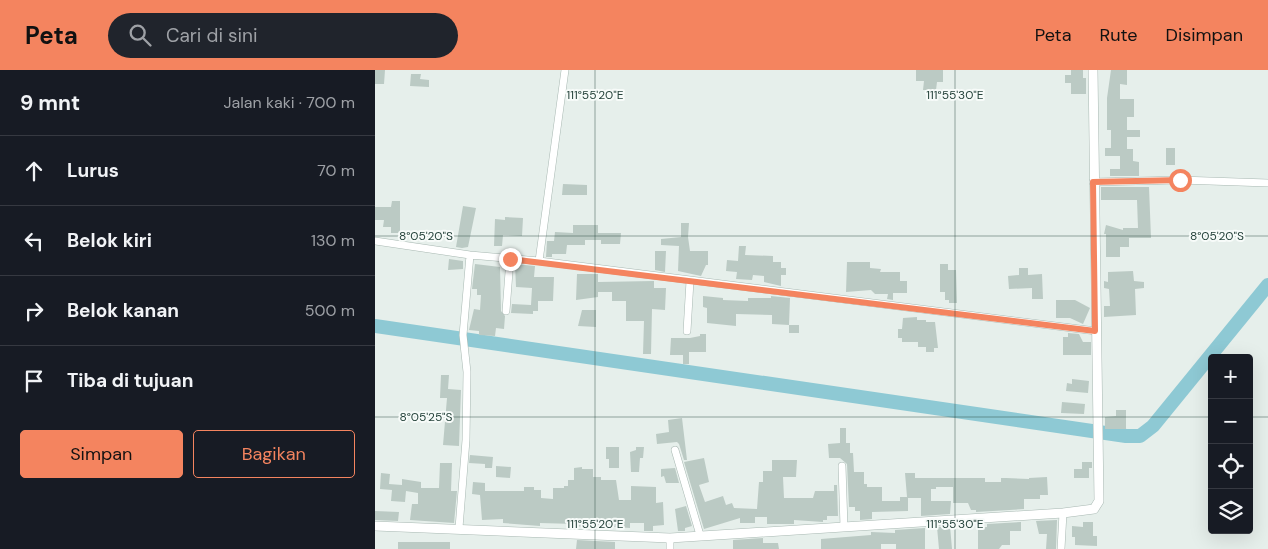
<!DOCTYPE html>
<html lang="id">
<head>
<meta charset="utf-8">
<style>
  body { margin:0; font-family:"DM Sans",sans-serif; background:#20242c; color:#f1f3f6 }
  .controls { position:absolute; right:15px; bottom:15px; display:grid; overflow:hidden; border-radius:5px; box-shadow:0 5px 20px #0002 }
  .controls button { width:45px; height:45px; display:grid; place-items:center; padding:0; border:0; border-bottom:1px solid #363941; background:#171b24; color:#f1f3f6; font:25px sans-serif }
  .stop { position:absolute; width:15px; height:15px; margin:-11px; border:4px solid #f4845f; border-radius:50%; background:#fff }
  .stop.end { background:#f4845f; border-color:#fff; box-shadow:0 1px 5px #0008 }
  .list { margin:0; padding:0; list-style:none }
  h2 { display:flex; justify-content:space-between; align-items:center; height:65px; margin:0; padding:0 20px; font-size:21px }
  h2 small { font-size:16px; font-weight:400; color:#9ea1a6 }
  .list li { display:grid; grid-template-columns:32px 1fr auto; gap:15px; align-items:center; box-sizing:border-box; height:70px; padding:0 20px; border-top:1px solid #363941 }
  .list b { display:block; font-size:19px; white-space:nowrap }
  .list em { font-size:16px; font-style:normal; color:#9ea1a6 }
  .actions { display:flex; gap:10px; padding:15px 20px }
  .actions a { flex:1; padding:11px 0; border:1px solid #f4845f; border-radius:5px; text-align:center; font-size:18px; color:#f4845f }
  .actions .main { background:#f4845f; color:#111 }
  .icon { flex:none; width:28px; height:28px; fill:none; stroke:currentColor; stroke-width:2; stroke-linecap:round; stroke-linejoin:round }
  .map { position:relative; flex:none; width:893px; height:479px; overflow:hidden }
  header { display:flex; align-items:center; gap:30px; box-sizing:border-box; height:70px; padding:0 25px; background:#f4845f; color:#111 }
  header strong { font-size:24px }
  nav { display:flex; gap:28px; margin-inline-start:auto; font-size:18px }
  .search { width:350px; height:45px; background:#20242c; display:flex; align-items:center; gap:12px; box-sizing:border-box; padding:0 18px; border-radius:28px; color:#9ea1a6; font-size:19px }
  main { display:flex }
  aside { flex:1; background:#171b24 }
  .map>svg:first-child { display:block }
  .lines { fill:none; stroke-linecap:round; stroke-linejoin:round }
  .river { stroke:#8ec9d4; stroke-width:14 }
  .building { fill:#bbcac4 }
  .minor-casing { stroke:#a8b8b2; stroke-width:8 }
  .tertiary-casing { stroke:#a8b8b2; stroke-width:10 }
  .minor { stroke:#fff; stroke-width:7 }
  .tertiary { stroke:#fff; stroke-width:9 }
  .route { stroke:#f4845f; stroke-width:6 }
  .ticks { fill:none; stroke:#24423a; stroke-width:1; stroke-opacity:0.45 }
  .ticks-label { font-size:12px; text-anchor:middle; fill:#24423a; stroke:#f7fbf9; stroke-width:4; stroke-linejoin:round; paint-order:stroke }
</style>
</head>
<body>
<header>
<strong>Peta</strong>
<div class="search"><svg class="icon" aria-label="search" viewBox="0 0 24 24"><circle cx="10" cy="10" r="6"/><path d="M15 15l6 6"/></svg>Cari di sini</div>
<nav><a>Peta</a><a>Rute</a><a>Disimpan</a></nav>
</header>
<main>
<aside>
<h2>9 mnt<small>Jalan kaki · 700 m</small></h2>
<ul class="list">
<li><svg class="icon" aria-label="ahead" viewBox="0 0 24 24"><path d="M12 20V5M6 11l6-6 6 6"/></svg><div><b>Lurus</b></div><em>70 m</em></li>
<li><svg class="icon" aria-label="left" viewBox="0 0 24 24"><path d="M17 20v-9H6M10 6l-5 5 5 5"/></svg><div><b>Belok kiri</b></div><em>130 m</em></li>
<li><svg class="icon" aria-label="right" viewBox="0 0 24 24"><path d="M7 20v-9h11M14 6l5 5-5 5"/></svg><div><b>Belok kanan</b></div><em>500 m</em></li>
<li><svg class="icon" aria-label="arrive" viewBox="0 0 24 24"><path d="M6 21V4h12l-3 4 3 4H6"/></svg><div><b>Tiba di tujuan</b></div></li>
</ul>
<div class="actions"><a class="main">Simpan</a><a>Bagikan</a></div>
</aside>
<div class="map">
<svg width="893" height="479" viewBox="0 0 893 479">
  <rect width="100%" height="100%" fill="#e6efeb"/>
  <g class="lines">
    <!-- river -->
    <path class="river" d="M0,256L751,366H765L778,356L893,215"/>
  </g>
  <!-- building -->
  <path class="building" d="M0,0H10L9,14H0Z
    M541,0H568V12H562L561,20H548L549,11H541Z
    M696,0H708V8H711V24H696V13H690V5H696Z
    M736,0H752V15L745,14V29H759V47H752V60H765V67H752V79H758V91L764,92V106H735V99H745V86H730V78H736V60H732V28Z
    M36,4H46L45,9L54,10V17L35,16Z
    M791,78H800V95H791Z
    M188,114L212,115V125H187Z
    M726,117H774L776,168H754V177H745V187H731V164H729L731,155L748,160V158H763L762,130H726Z
    M17,131H25V163H16V157H8L9,150H0V137H16Z
    M88,136L101,138L93,177L87,178L81,177Z
    M130,147L148,148L147,166L128,165L127,176H119L120,149L130,150Z
    M306,153H314L313,167L315,181H333V195H331L326,206L303,201L304,176L286,175V169L306,167Z
    M198,155H223V163H246L245,174H226V170H210V175H192L191,184H177V187H171L172,171H179L180,162L198,163Z
    M364,176H371L370,185L398,186V192H406V198H411V205H406V216L389,212V206L378,205L377,210L361,209L362,202L351,201L352,190L363,191Z
    M280,181H291L290,202L280,200Z
    M74,189L88,191V199L73,200Z
    M472,192H495V198L506,199L505,202H525V211H532V223H518V230L512,229L513,224H500L496,220L471,222Z
    M100,194L125,197L126,241L130,246L129,259L121,258L120,266L104,265V261L94,260L99,239L105,240L106,225H102V219H97Z
    M140,194L160,196L159,207H179L178,231H163V241H158V244L136,243L137,234L156,235L157,218L141,217Z
    M565,194H573V200H581L582,233H574V230H570V222H565Z
    M644,198H653V205L667,204L668,229H657V218L634,219L633,206L644,205Z
    M758,201L759,211L769,212V218L760,219L761,245L729,247V236H735L734,219L729,218V211L733,212V202Z
    M202,204H223V212L279,211V218H291L290,240L277,239L276,284H268L269,251H251V231H237V222H223V227L201,230Z
    M328,226L348,228V230L373,231V228H396V226L415,228L414,255H424V263H414V255L397,254V245L361,244V256L332,253V238L328,237Z
    M681,230H700L715,238L708,254L695,248H681Z
    M207,240H221V257L203,256Z
    M542,247V250H551V252H560L563,278H559V282H551V277H543V272H527V268H523V259H527L528,248Z
    M693,263L704,264L708,272H716V285H688V267H693Z
    M325,264H331V282H314V294H308V285H295L296,268H315L325,266Z
    M66,305H74L73,319L86,320L84,376L68,375L72,328H65Z
    M697,309L714,311L713,323L691,321L692,313L697,314Z
    M687,332L710,334L709,344L686,343Z
    M741,340H751V359H730V347L741,346Z
    M307,348L312,390H309L304,374L302,372L282,374L281,364L294,362L293,350Z
    M465,358H471V373H475V383H478L479,402H489V414H492V417H507V431H525V427H532L530,403H540V408H610V412H626V408H631L654,409V408L672,407L673,425H665V429H649V439L601,442V440H596L593,433H578V417H561V419H556V431H576L575,444L546,446V428H533V441L497,442V449L485,450V441H480V437H474L472,394L465,388H454L453,374L465,373Z
    M231,377H244V398H234V389H231Z
    M261,377H269L268,388H265L264,402H256L255,382L261,380Z
    M95,385L118,387L117,398H110V394L94,393Z
    M329,388L334,412L324,415L330,432L348,426L351,435L357,433L359,438L382,439L384,412H388V401H397V390H422L421,407H408L409,428H438L440,421H459V415H462L463,446H452V450H448V452L419,450V454H392V447H380V453H365V448L329,459L309,392Z
    M707,392H717V398H714V408H699V399H707Z
    M65,393H77L76,421H82L79,453L35,450L37,434H43V423L31,421L30,432L16,431L17,420L5,419L6,403L15,404L14,414L27,415V409L46,412V418H64Z
    M121,396L136,397L135,408L121,407Z
    M207,397V399H218V407H226V410H241L244,430H256V416L281,417V433L288,432L289,455L278,456V461H269V453H255V458L228,456V459H226L200,456V454L165,453V456L128,453V449L107,450L105,425L97,424L98,412L110,413V421H149V417H159V420H166V428L178,429V418H189V416H193V410H199V398Z
    M300,398L304,413H291L289,406L286,407V399Z
    M311,436L317,456L310,458V461H303L300,439Z
    M0,441L24,442L23,451L0,450Z
    M682,450L681,479H671L672,464H664L661,451Z
    M646,452V461H635V475H627L624,479H603V458L612,457V454Z
    M708,452H718V466H722V476L700,475V467H697V456L708,457Z
    M575,456L577,479H564L562,457Z
    M550,458V479H521V474H506V479H446V469L496,465V462L520,463V460Z
    M388,468V473H403L404,479H358V470Z
    M202,470L240,472V479H201Z
    M23,472H75V479H23Z"/>
  <g class="lines">
    <!-- minor casing -->
    <g class="minor-casing">
      <path id="minor" d="M718,112L805,110L893,113
        M0,171L95,185L164,191L721,261
        M164,191L190,0
        M131,241L135,189
        M312,261L315,211
        M300,380L325,465
        M467,396L469,457
        M84,458L91,370L92,302L88,265L95,185
        M295,468V479
        M686,479L688,443"/>
    </g>
    <!-- tertiary casing -->
    <g class="tertiary-casing">
      <path id="tertiary" d="M0,456L295,468L688,443L719,439L724,431L718,0"/>
    </g>
    <!-- minor -->
    <use href="#minor" class="minor"/>
    <!-- tertiary -->
    <use href="#tertiary" class="tertiary"/>
  </g>
  <g class="lines">
    <!-- route -->
    <path class="route" d="M135,189L720,261L718,112L805,110"/>
  </g>
  <!-- ticks -->
  <path class="ticks" d="M220,0V479M580,0V479M0,166H893M0,347H837M874,347H893"/>
  <g class="ticks-label">
    <text x="220" y="29">111°55'20"E</text>
    <text x="580" y="29">111°55'30"E</text>
    <text x="51" y="170">8°05'20"S</text>
    <text x="842" y="170">8°05'20"S</text>
    <text x="51" y="351">8°05'25"S</text>
    <text x="220" y="458">111°55'20"E</text>
    <text x="580" y="458">111°55'30"E</text>
  </g>
</svg>
<div class="controls">
<button>+</button>
<button>−</button>
<button><svg class="icon" aria-label="locate" viewBox="0 0 24 24"><circle cx="12" cy="12" r="6"/><path d="M12 2v4M12 18v4M2 12h4M18 12h4"/></svg></button>
<button><svg class="icon" aria-label="layers" viewBox="0 0 24 24"><path d="M12 4l9 5-9 5-9-5zM3 14l9 5 9-5"/></svg></button>
</div>
<div class="stop" style="left:805px;top:110px"></div>
<div class="stop end" style="left:135px;top:189px"></div>
</div>
</main>
</body>
</html>
